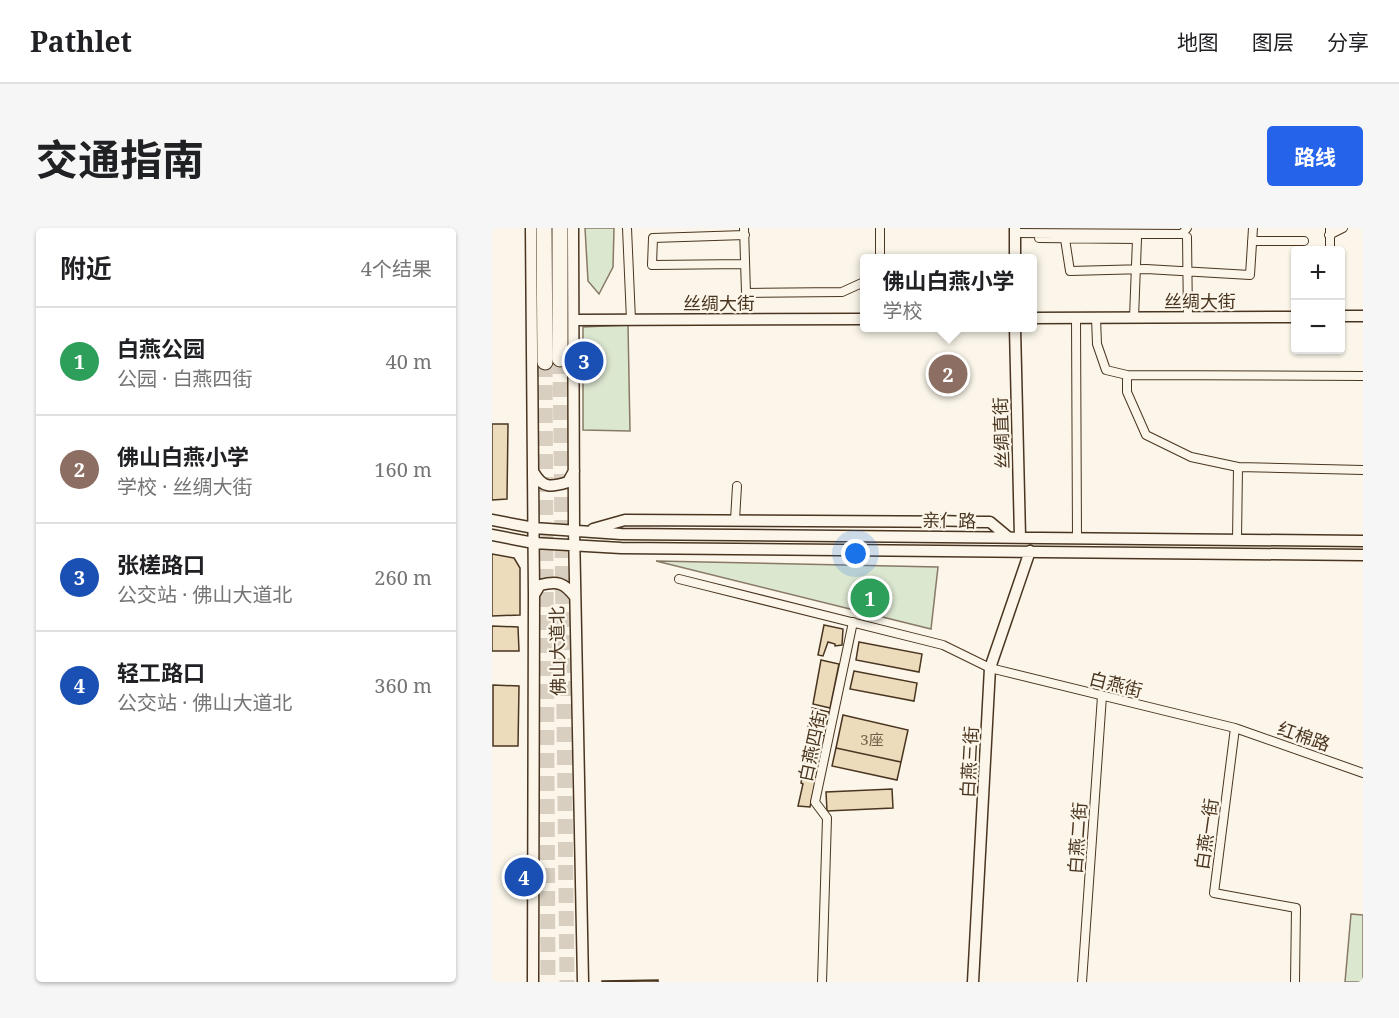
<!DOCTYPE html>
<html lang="zh">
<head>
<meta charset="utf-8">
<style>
  body { margin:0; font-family:"Noto Serif","Noto Sans SC",serif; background:#f6f6f6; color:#202124 }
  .controls { position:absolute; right:18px; top:18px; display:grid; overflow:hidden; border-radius:6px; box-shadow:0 2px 4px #0004 }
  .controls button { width:54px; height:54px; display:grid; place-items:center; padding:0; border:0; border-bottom:2px solid #e0e0e0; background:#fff; color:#202124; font:30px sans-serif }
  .you { position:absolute; left:364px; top:326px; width:21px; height:21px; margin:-15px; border:4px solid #fff; border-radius:50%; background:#1a73e8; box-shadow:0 0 0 9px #1a73e833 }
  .badge { display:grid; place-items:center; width:39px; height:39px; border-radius:50%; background:#2563eb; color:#fff; font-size:20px; font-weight:700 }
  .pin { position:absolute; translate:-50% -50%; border:3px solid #fff; box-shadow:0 2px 6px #0006 }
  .popup { position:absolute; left:368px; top:26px; width:177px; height:78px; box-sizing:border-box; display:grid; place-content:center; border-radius:6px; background:#fff; filter:drop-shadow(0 2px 4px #0005); font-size:20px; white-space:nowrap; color:#757577 }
  .popup b { font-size:22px; color:#202124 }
  .popup::after { content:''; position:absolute; left:50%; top:100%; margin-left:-12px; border:12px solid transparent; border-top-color:#fff }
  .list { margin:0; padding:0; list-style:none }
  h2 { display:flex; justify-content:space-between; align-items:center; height:78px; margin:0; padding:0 24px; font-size:26px }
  h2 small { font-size:20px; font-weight:400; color:#757577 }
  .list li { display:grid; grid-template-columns:39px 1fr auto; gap:18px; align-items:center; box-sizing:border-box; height:108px; padding:0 24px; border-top:2px solid #e0e0e0 }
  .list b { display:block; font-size:22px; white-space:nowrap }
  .list p { margin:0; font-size:20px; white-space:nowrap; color:#757577 }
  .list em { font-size:20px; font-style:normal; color:#757577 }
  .map { position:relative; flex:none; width:871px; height:754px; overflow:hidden; border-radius:6px }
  header { display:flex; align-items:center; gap:36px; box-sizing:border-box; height:84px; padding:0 30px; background:#fff; border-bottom:2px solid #e0e0e0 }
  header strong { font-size:28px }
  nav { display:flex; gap:33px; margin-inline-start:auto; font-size:21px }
  .intro { display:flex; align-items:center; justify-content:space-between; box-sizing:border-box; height:144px; padding:0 36px }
  h1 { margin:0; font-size:42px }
  .button { padding:15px 27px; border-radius:6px; background:#2563eb; color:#fff; font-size:21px; font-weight:700 }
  main { display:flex; gap:36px; padding:0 36px }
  aside { flex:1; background:#fff; border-radius:6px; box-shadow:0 2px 4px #0004 }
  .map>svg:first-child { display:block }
  .green { fill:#dce7d0; stroke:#887966; stroke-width:1.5 }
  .building { fill:#ecdcbc; stroke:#4a3520; stroke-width:1.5 }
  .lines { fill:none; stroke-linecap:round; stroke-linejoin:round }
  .highway-tunnel { stroke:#d8cfc1; stroke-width:15; stroke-dasharray:15 8; stroke-linecap:butt }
  .street-casing { stroke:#4a3520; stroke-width:10 }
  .secondary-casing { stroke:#4a3520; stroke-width:13 }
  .highway-casing { stroke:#4a3520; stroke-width:17 }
  .street { stroke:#fbf6e9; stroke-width:8 }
  .secondary { stroke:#fbf6e9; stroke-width:10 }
  .highway { stroke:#fbf6e9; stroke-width:15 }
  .labels { text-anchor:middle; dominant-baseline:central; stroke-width:4.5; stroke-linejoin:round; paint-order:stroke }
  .number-label { font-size:15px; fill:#725f47 }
  .street-label { font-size:18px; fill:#4a3520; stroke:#fbf6e9 }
</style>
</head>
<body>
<header>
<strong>Pathlet</strong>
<nav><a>地图</a><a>图层</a><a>分享</a></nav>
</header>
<div class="intro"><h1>交通指南</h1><a class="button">路线</a></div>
<main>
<aside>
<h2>附近<small>4个结果</small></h2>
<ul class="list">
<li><span class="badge" style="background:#2e9e5b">1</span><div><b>白燕公园</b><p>公园 · 白燕四街</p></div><em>40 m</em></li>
<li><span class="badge" style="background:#8d6e63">2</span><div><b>佛山白燕小学</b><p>学校 · 丝绸大街</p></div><em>160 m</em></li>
<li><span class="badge" style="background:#1a4fb4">3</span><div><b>张槎路口</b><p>公交站 · 佛山大道北</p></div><em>260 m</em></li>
<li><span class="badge" style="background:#1a4fb4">4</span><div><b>轻工路口</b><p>公交站 · 佛山大道北</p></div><em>360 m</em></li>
</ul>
</aside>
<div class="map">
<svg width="871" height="754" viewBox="0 0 871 754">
  <rect width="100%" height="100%" fill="#fbf6e9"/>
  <!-- green -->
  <path class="green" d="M93,0H122L121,39L107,66L96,53Z
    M136,97L138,203L91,202V99Z
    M164,333L446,339L439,401Z
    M859,686L871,687V754H853Z"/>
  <!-- building -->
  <path class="building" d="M0,196H16L15,271L0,272Z
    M0,326L22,330L28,340V387L0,388Z
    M332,397L351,401L350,417L343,418V416L336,414L331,428L326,427Z
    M0,398L26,399L27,423H0Z
    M367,414L430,426L427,444L364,432Z
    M329,432L347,436L338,480L321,476Z
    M362,443L425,455L422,473L358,461Z
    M1,457L27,458L26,518H1Z
    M320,480L337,484L333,508L315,505Z
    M351,487L416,502L409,534L344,520Z
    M316,517L331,520L318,579L306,578L311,556L309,555Z
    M344,520L409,534L405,552L340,538Z
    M400,561L401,580L335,583L334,564Z
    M166,752V754H110V753Z"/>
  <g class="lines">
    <!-- highway-tunnel -->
    <path class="highway-tunnel" d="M68,131L75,754
      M53,134L56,754"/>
    <!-- street casing -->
    <g class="street-casing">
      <path id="street" d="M135,0L139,92
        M252,0L254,65L350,64L372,54
        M388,0V30
        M523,5L690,6L695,0
        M253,7L161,10L160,37L253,36
        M837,7L851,0
        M695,9L696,90
        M547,10L645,11L642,90
        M573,11L578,43L654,41L758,47L761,0
        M760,13H812
        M838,22V0
        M584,90L585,310
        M604,90L605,116L614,142L635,147V164L654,207L699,229L746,239L745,312
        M635,147L871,148
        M746,239L871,242
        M243,292L245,258
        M187,351L451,417L498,440L743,500L871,545
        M743,500L722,665L804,680L803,754
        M330,754L335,590L323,574L361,394
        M590,754L610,468"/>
    </g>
    <!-- secondary casing -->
    <g class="secondary-casing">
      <path id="secondary" d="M39,0L42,367L41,754
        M81,0L82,302L91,754
        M523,30V0
        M848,88H871
        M540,90L804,89
        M82,92L372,91
        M523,100L528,309
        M42,245C51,261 60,259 76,254L82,243
        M0,292L42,300L129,306L871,313
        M101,301L133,292L498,294L516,309
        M0,307L42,315L129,320L871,327
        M42,367L48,357C65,353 72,354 83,369
        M481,754L498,440L538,323"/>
    </g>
    <!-- highway casing -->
    <g class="highway-casing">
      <path id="highway" d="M52,0L53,134
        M68,0V131"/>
    </g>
    <!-- street -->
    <use href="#street" class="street"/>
    <!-- secondary -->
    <use href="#secondary" class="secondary"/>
    <!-- highway -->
    <use href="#highway" class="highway"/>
  </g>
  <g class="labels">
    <!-- number labels -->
    <g class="number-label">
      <text x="380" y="511">3座</text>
    </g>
    <!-- street labels -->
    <g class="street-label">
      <text x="708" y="73">丝绸大街</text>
      <text x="227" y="75">丝绸大街</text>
      <text transform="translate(509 205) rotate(-92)">丝绸直街</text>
      <text transform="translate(457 292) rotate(1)">亲仁路</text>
      <text transform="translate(65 423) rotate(-91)">佛山大道北</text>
      <text transform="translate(624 456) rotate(14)">白燕街</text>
      <text transform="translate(812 508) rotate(19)">红棉路</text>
      <text transform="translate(320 518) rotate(-78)">白燕四街</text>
      <text transform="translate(477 534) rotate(-87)">白燕三街</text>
      <text transform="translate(714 606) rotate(-82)">白燕一街</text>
      <text transform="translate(585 610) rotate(-86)">白燕二街</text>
    </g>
  </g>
</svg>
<div class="controls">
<button>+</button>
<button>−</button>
</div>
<div class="you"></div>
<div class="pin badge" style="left:378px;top:370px;background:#2e9e5b">1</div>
<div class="pin badge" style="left:456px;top:146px;background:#8d6e63">2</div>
<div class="popup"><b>佛山白燕小学</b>学校</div>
<div class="pin badge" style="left:92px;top:133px;background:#1a4fb4">3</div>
<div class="pin badge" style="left:32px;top:649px;background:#1a4fb4">4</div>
</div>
</main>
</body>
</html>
